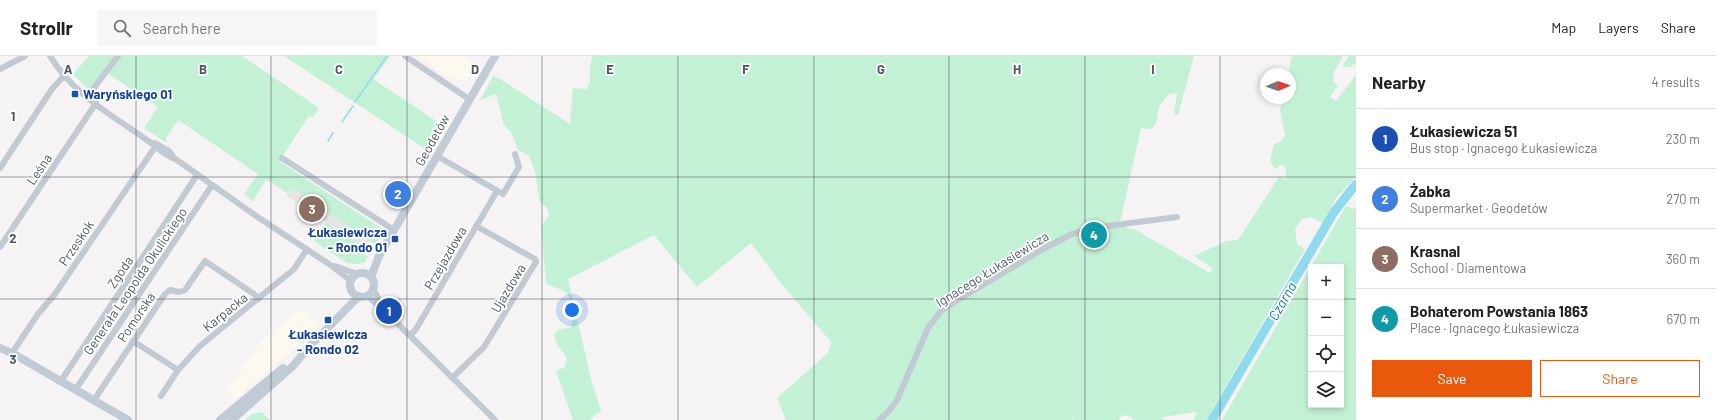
<!DOCTYPE html>
<html lang="en">
<head>
<meta charset="utf-8">
<style>
  body { margin:0; font-family:Barlow,sans-serif; background:#f6f6f6; color:#222 }
  .controls { position:absolute; right:12px; bottom:12px; display:grid; overflow:hidden; border-radius:0px; box-shadow:0 2px 6px #0003 }
  .controls button { width:36px; height:36px; display:grid; place-items:center; padding:0; border:0; border-bottom:1px solid #e0e0e0; background:#fff; color:#222; font:20px sans-serif }
  .compass { position:absolute; left:1260px; top:12px; width:36px; height:36px; border-radius:50%; background:#fff; box-shadow:0 2px 6px #0003; rotate:88deg }
  .you { position:absolute; left:572px; top:254px; width:14px; height:14px; margin:-10px; border:3px solid #fff; border-radius:50%; background:#1a73e8; box-shadow:0 0 0 6px #1a73e833 }
  .badge { display:grid; place-items:center; width:26px; height:26px; border-radius:50%; background:#ea580c; color:#fff; font-size:13px; font-weight:700 }
  .pin { position:absolute; translate:-50% -50%; border:2px solid #fff; box-shadow:0 1px 4px #0006 }
  .list { margin:0; padding:0; list-style:none }
  h2 { display:flex; justify-content:space-between; align-items:center; height:52px; margin:0; padding:0 16px; font-size:17px }
  h2 small { font-size:13px; font-weight:400; color:#767676 }
  .list li { display:grid; grid-template-columns:26px 1fr auto; gap:12px; align-items:center; box-sizing:border-box; height:60px; padding:0 16px; border-top:1px solid #e0e0e0 }
  .list b { display:block; font-size:15px; white-space:nowrap }
  .list p { margin:0; font-size:13px; white-space:nowrap; color:#767676 }
  .list em { font-size:13px; font-style:normal; color:#767676 }
  .actions { display:flex; gap:8px; padding:12px 16px }
  .actions a { flex:1; padding:9px 0; border:1px solid #ea580c; border-radius:0px; text-align:center; font-size:14px; color:#ea580c }
  .actions .main { background:#ea580c; color:#fff }
  .icon { flex:none; width:22px; height:22px; fill:none; stroke:currentColor; stroke-width:2; stroke-linecap:round; stroke-linejoin:round }
  .map { position:relative; flex:none; width:1356px; height:364px; overflow:hidden }
  header { display:flex; align-items:center; gap:24px; box-sizing:border-box; height:56px; padding:0 20px; background:#fff; border-bottom:1px solid #e0e0e0 }
  header strong { font-size:19px }
  nav { display:flex; gap:22px; margin-inline-start:auto; font-size:14px }
  .search { width:280px; height:36px; background:#f6f6f6; display:flex; align-items:center; gap:10px; box-sizing:border-box; padding:0 14px; border-radius:0px; color:#767676; font-size:15px }
  main { display:flex }
  aside { flex:1; background:#fff }
  .map>svg:first-child { display:block }
  .commercial { fill:#fdf9ef }
  .education { fill:#e6e4e5 }
  .green { fill:#c3f1d5; fill-rule:evenodd }
  .lines { fill:none; stroke-linecap:round; stroke-linejoin:round }
  .stream { stroke:#90daee; stroke-width:1.5 }
  .river { stroke:#90daee; stroke-width:9 }
  .street { stroke:#c1cad2; stroke-width:6 }
  .secondary { stroke:#c1cbd6; stroke-width:8 }
  .grid { fill:none; stroke:#4a5661; stroke-width:1; stroke-opacity:0.55 }
  .transit-dot { fill:#1a4fb4; stroke:#fff; stroke-width:1.5 }
  .labels { text-anchor:middle; dominant-baseline:central; stroke-width:3.5; stroke-linejoin:round; paint-order:stroke }
  .transit-label { font-size:13px; font-weight:bold; fill:#164399; stroke:#fff; text-anchor:start }
  .street-label { font-size:13px; fill:#4a5661; stroke:#fff }
  .water-label { font-size:14px; font-style:italic; fill:#0c7c9b; stroke:#fff }
  .grid-label { font-size:13px; text-anchor:middle; font-weight:bold; fill:#4a5661; stroke:#fff; stroke-width:3.5; stroke-linejoin:round; paint-order:stroke }
</style>
</head>
<body>
<header>
<strong>Strollr</strong>
<div class="search"><svg class="icon" aria-label="search" viewBox="0 0 24 24"><circle cx="10" cy="10" r="6"/><path d="M15 15l6 6"/></svg>Search here</div>
<nav><a>Map</a><a>Layers</a><a>Share</a></nav>
</header>
<main>
<div class="map">
<svg width="1356" height="364" viewBox="0 0 1356 364">
  <rect width="100%" height="100%" fill="#f5f3f3"/>
  <!-- commercial -->
  <path class="commercial" d="M418,0H464L476,8L467,24L449,22Z
    M392,129L405,138L399,148L386,139Z
    M301,253L319,271L235,343L227,335L259,287Z"/>
  <!-- education -->
  <path class="education" d="M270,117L370,185L366,192L311,156L308,161L299,155L302,150L287,140L288,138L266,123Z"/>
  <!-- green -->
  <path class="green" d="M89,0H115L89,34L73,18Z
    M119,0H242L319,52L313,61L309,60L279,105L384,174L376,189L292,132L289,138L266,123L253,145L244,138L258,118L178,64L166,82L167,87L144,72L158,51L107,17Z
    M284,0H390L377,19L376,18L373,23L441,68L427,94Z
    M593,0H1194L1178,59L1174,58L1177,37L1169,38C1166,42 1161,47 1159,52C1156,61 1159,67 1151,73L1141,72L1120,166L1127,172L1134,173L1210,217L1213,212L1194,200L1227,185L1238,184L1279,121L1286,123V112L1282,109L1275,113L1270,105L1274,88L1282,85L1285,79L1280,54L1283,42H1290V18H1288L1292,0H1343L1334,16L1333,25L1338,29L1330,41L1336,45L1356,19V120L1336,142L1323,167L1311,161L1302,163L1295,173L1297,188L1305,193L1212,354L1209,364H1193L1197,356L1162,361L1164,364H1135L1126,359L1120,361L1119,364H1073L1076,355L1072,364H786L777,342L828,297L831,286L780,226L751,187L697,231L654,179L568,223L591,323L601,355L589,364H573L556,315L565,311C569,299 563,298 557,288C556,285 555,282 554,279L558,274L571,271C574,262 573,245 566,237C563,234 550,230 546,227L541,170L549,159L547,151L540,147L535,115L529,100L517,93L512,77L504,69L496,38L480,44L493,20L500,23L570,68L573,32L587,33L590,25V10Z
    M1349,0H1356V6L1351,11H1342Z
    M1346,150L1354,153L1356,150V364H1222ZM1311,211H1341V349H1311Z
    M326,166L365,192L367,190L373,194L369,200L368,197L364,195V199L368,200L364,207L353,208L347,207L314,185Z
    M262,356L270,364H245L252,358Z"/>
  <g class="lines">
    <!-- stream -->
    <path class="stream" d="M355,46L387,0
      M342,66L353,50
      M328,85L333,77"/>
    <!-- river -->
    <path class="river" d="M1212,364L1334,156L1356,128"/>
    <!-- street -->
    <path class="street" d="M50,0C72,37 110,58 144,82C156,90 162,98 177,104L259,162L329,208L351,225
      M405,0L469,43
      M0,13L25,0
      M87,41L118,0
      M154,87L169,95L175,103
      M437,100L503,138L519,111L515,98
      M282,102L394,174
      M0,112L52,33L64,20
      M0,191L96,47
      M335,210L357,218
      M373,233L383,251
      M367,240L384,254L495,364
      M410,280L416,273L497,135
      M133,285L178,314
      M12,297L38,258L55,238L157,88
      M452,322L484,291L536,206L535,203L476,170
      M61,325L197,119
      M76,333L212,129
      M161,340L178,314L200,290L294,213L307,193
      M94,344L165,238L170,234L179,236L185,234L205,205L254,238L259,243
      M879,364L888,356L897,344L928,272L941,255L956,245L1043,193L1072,178L1100,171L1177,161"/>
    <!-- secondary -->
    <path class="secondary" d="M350 229a12 12 0 1 1 24 0a12 12 0 1 1-24 0Z
      M371,221L379,200L495,0
      M0,292L12,297L128,364
      M220,364L283,312
      M232,364L293,310L307,293L359,240"/>
  </g>
  <!-- grid -->
  <path class="grid" d="M136,0V364M271,0V364M407,0V364M542,0V364M678,0V364M814,0V364M949,0V364M1085,0V364M1220,0V364M0,121H1356M0,243H1311M1341,243H1356"/>
  <!-- markers -->
  <g class="transit-dot">
    <rect x="71" y="34" width="8" height="8" rx="2"/>
    <rect x="391" y="179" width="8" height="8" rx="2"/>
    <rect x="324" y="260" width="8" height="8" rx="2"/>
  </g>
  <g class="labels">
    <!-- transit labels -->
    <g class="transit-label">
      <text x="83" y="38">Waryńskiego 01</text>
      <text x="387" y="176" text-anchor="end">Łukasiewicza<tspan x="387" dy="15">- Rondo 01</tspan></text>
      <text x="328" y="278" text-anchor="middle">Łukasiewicza<tspan x="328" dy="15">- Rondo 02</tspan></text>
    </g>
    <!-- street labels -->
    <g class="street-label">
      <text transform="translate(432 84) rotate(-61)">Geodetów</text>
      <text transform="translate(39 113) rotate(-56)">Leśna</text>
      <text transform="translate(76 187) rotate(-56)">Przeskok</text>
      <text transform="translate(445 202) rotate(-60)">Przejazdowa</text>
      <text transform="translate(992 213) rotate(-32)">Ignacego Łukasiewicza</text>
      <text transform="translate(120 216) rotate(-56)">Zgoda</text>
      <text transform="translate(135 225) rotate(-56)">Generała Leopolda Okulickiego</text>
      <text transform="translate(508 232) rotate(-59)">Ujazdowa</text>
      <text transform="translate(225 256) rotate(-39)">Karpacka</text>
      <text transform="translate(136 261) rotate(-56)">Pomorska</text>
    </g>
    <!-- water labels -->
    <g class="water-label">
      <text transform="translate(1282 245) rotate(-60)">Czarna</text>
    </g>
  </g>
  <g class="grid-label">
    <text x="68" y="18">A</text>
    <text x="203" y="18">B</text>
    <text x="339" y="18">C</text>
    <text x="475" y="18">D</text>
    <text x="610" y="18">E</text>
    <text x="746" y="18">F</text>
    <text x="881" y="18">G</text>
    <text x="1017" y="18">H</text>
    <text x="1153" y="18">I</text>
    <text x="13" y="65">1</text>
    <text x="13" y="187">2</text>
    <text x="13" y="308">3</text>
  </g>
</svg>
<div class="controls">
<button>+</button>
<button>−</button>
<button><svg class="icon" aria-label="locate" viewBox="0 0 24 24"><circle cx="12" cy="12" r="6"/><path d="M12 2v4M12 18v4M2 12h4M18 12h4"/></svg></button>
<button><svg class="icon" aria-label="layers" viewBox="0 0 24 24"><path d="M12 4l9 5-9 5-9-5zM3 14l9 5 9-5"/></svg></button>
</div>
<svg class="compass" viewBox="-18 -18 36 36"><path d="M0-13l5 13h-10z" fill="#e53935"/><path d="M0 13l5-13h-10z" fill="#767676"/></svg>
<div class="you"></div>
<div class="pin badge" style="left:389px;top:255px;background:#1a4fb4">1</div>
<div class="pin badge" style="left:398px;top:138px;background:#3f7fe0">2</div>
<div class="pin badge" style="left:312px;top:153px;background:#8d6e63">3</div>
<div class="pin badge" style="left:1094px;top:179px;background:#0f9aa8">4</div>
</div>
<aside>
<h2>Nearby<small>4 results</small></h2>
<ul class="list">
<li><span class="badge" style="background:#1a4fb4">1</span><div><b>Łukasiewicza 51</b><p>Bus stop · Ignacego Łukasiewicza</p></div><em>230 m</em></li>
<li><span class="badge" style="background:#3f7fe0">2</span><div><b>Żabka</b><p>Supermarket · Geodetów</p></div><em>270 m</em></li>
<li><span class="badge" style="background:#8d6e63">3</span><div><b>Krasnal</b><p>School · Diamentowa</p></div><em>360 m</em></li>
<li><span class="badge" style="background:#0f9aa8">4</span><div><b>Bohaterom Powstania 1863</b><p>Place · Ignacego Łukasiewicza</p></div><em>670 m</em></li>
</ul>
<div class="actions"><a class="main">Save</a><a>Share</a></div>
</aside>
</main>
</body>
</html>
